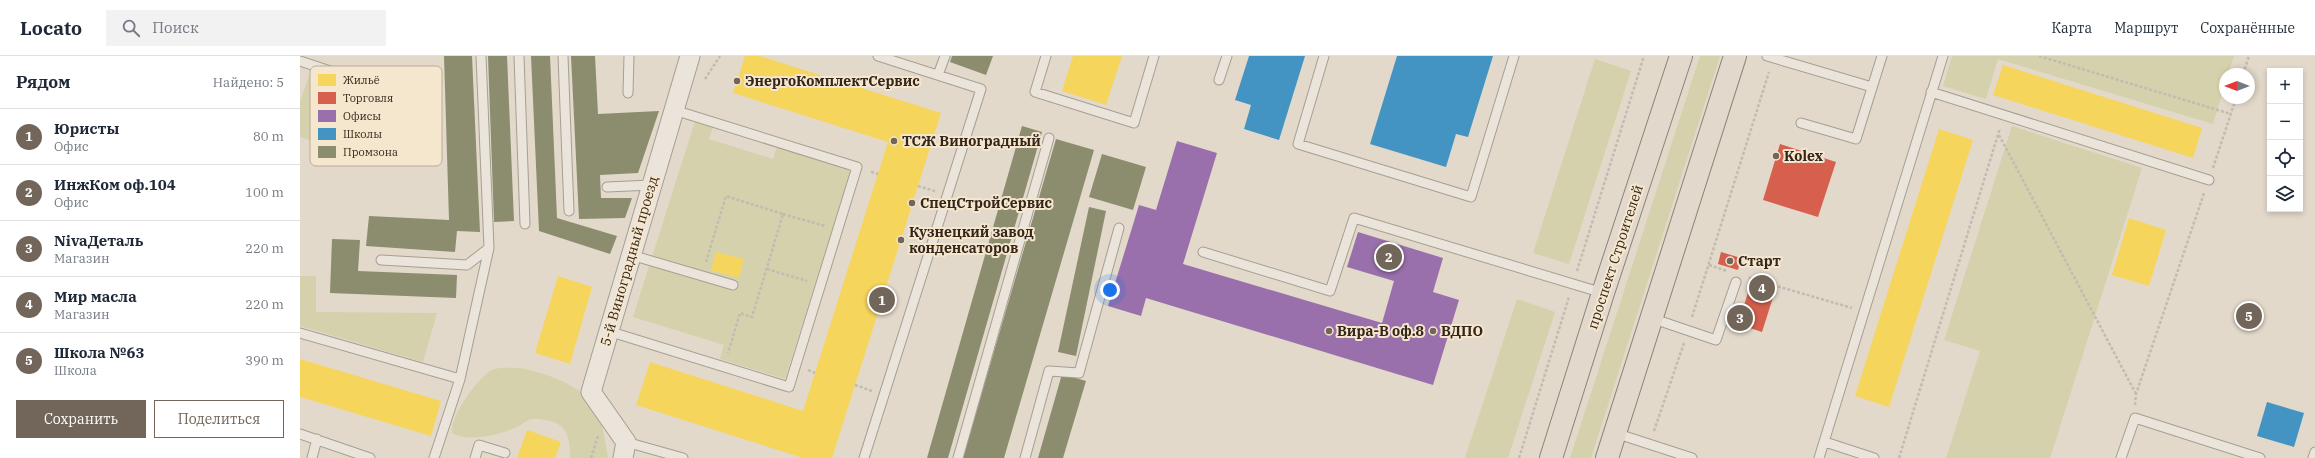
<!DOCTYPE html>
<html lang="ru">
<head>
<meta charset="utf-8">
<style>
  body { margin:0; font-family:"IBM Plex Serif",serif; background:#f2f2f3; color:#1f2937 }
  .controls { position:absolute; right:12px; top:12px; display:grid; overflow:hidden; border-radius:0px; box-shadow:0 2px 6px #0003 }
  .controls button { width:36px; height:36px; display:grid; place-items:center; padding:0; border:0; border-bottom:1px solid #e0e1e3; background:#fff; color:#1f2937; font:20px sans-serif }
  .compass { position:absolute; left:1919px; top:12px; width:36px; height:36px; border-radius:50%; background:#fff; box-shadow:0 2px 6px #0003; rotate:270deg }
  .you { position:absolute; left:810px; top:234px; width:14px; height:14px; margin:-10px; border:3px solid #fff; border-radius:50%; background:#1a73e8; box-shadow:0 0 0 6px #1a73e833 }
  .badge { display:grid; place-items:center; width:26px; height:26px; border-radius:50%; background:#726559; color:#fff; font-size:13px; font-weight:700 }
  .pin { position:absolute; translate:-50% -50%; border:2px solid #fff; box-shadow:0 1px 4px #0006 }
  .list { margin:0; padding:0; list-style:none }
  h2 { display:flex; justify-content:space-between; align-items:center; height:52px; margin:0; padding:0 16px; font-size:17px }
  h2 small { font-size:13px; font-weight:400; color:#747a83 }
  .list li { display:grid; grid-template-columns:26px 1fr auto; gap:12px; align-items:center; box-sizing:border-box; height:56px; padding:0 16px; border-top:1px solid #e0e1e3 }
  .list b { display:block; font-size:15px; white-space:nowrap }
  .list p { margin:0; font-size:13px; white-space:nowrap; color:#747a83 }
  .list em { font-size:13px; font-style:normal; color:#747a83 }
  .actions { display:flex; gap:8px; padding:12px 16px }
  .actions a { flex:1; padding:9px 0; border:1px solid #726559; border-radius:0px; text-align:center; font-size:14px; color:#726559 }
  .actions .main { background:#726559; color:#fff }
  .icon { flex:none; width:22px; height:22px; fill:none; stroke:currentColor; stroke-width:2; stroke-linecap:round; stroke-linejoin:round }
  .map { position:relative; flex:none; width:2015px; height:402px; overflow:hidden }
  header { display:flex; align-items:center; gap:24px; box-sizing:border-box; height:56px; padding:0 20px; background:#fff; border-bottom:1px solid #e0e1e3 }
  header strong { font-size:19px }
  nav { display:flex; gap:22px; margin-inline-start:auto; font-size:14px }
  .search { width:280px; height:36px; background:#f2f2f3; display:flex; align-items:center; gap:10px; box-sizing:border-box; padding:0 14px; border-radius:0px; color:#747a83; font-size:15px }
  main { display:flex }
  aside { flex:1; background:#fff }
  .map>svg:first-child { display:block }
  .green { fill:#d4d1ac }
  .homes { fill:#f6d55c }
  .shops { fill:#d6604d }
  .offices { fill:#9970ab }
  .schools { fill:#4393c3 }
  .industry { fill:#8c8c6e }
  .lines { fill:none; stroke-linecap:round; stroke-linejoin:round }
  .lane-casing { stroke:#a79e93; stroke-width:11 }
  .street-casing { stroke:#a79e93; stroke-width:21 }
  .primary-casing { stroke:#8c847a; stroke-width:24 }
  .path { stroke:#c2bbb2; stroke-width:2.5; stroke-dasharray:3 2; stroke-linecap:butt }
  .lane { stroke:#eae4db; stroke-width:9 }
  .street { stroke:#eae4db; stroke-width:19 }
  .primary { stroke:#e2d9cc; stroke-width:22 }
  .poi-dot { fill:#726559; stroke:#f5e6ce; stroke-width:1.5 }
  .labels { text-anchor:middle; dominant-baseline:central; stroke-width:4; stroke-linejoin:round; paint-order:stroke }
  .poi-label { font-size:14px; font-weight:bold; fill:#35261c; stroke:#f5e6ce; text-anchor:start }
  .street-label { font-size:14px; fill:#35261c; stroke:#f5e6ce }
  .key { fill:#f5e6ce; stroke:#bbac99; stroke-width:1 }
  .key-label { font-size:11px; fill:#35261c }
</style>
</head>
<body>
<header>
<strong>Locato</strong>
<div class="search"><svg class="icon" aria-label="search" viewBox="0 0 24 24"><circle cx="10" cy="10" r="6"/><path d="M15 15l6 6"/></svg>Поиск</div>
<nav><a>Карта</a><a>Маршрут</a><a>Сохранённые</a></nav>
</header>
<main>
<aside>
<h2>Рядом<small>Найдено: 5</small></h2>
<ul class="list">
<li><span class="badge">1</span><div><b>Юристы</b><p>Офис</p></div><em>80 m</em></li>
<li><span class="badge">2</span><div><b>ИнжКом оф.104</b><p>Офис</p></div><em>100 m</em></li>
<li><span class="badge">3</span><div><b>NivaДеталь</b><p>Магазин</p></div><em>220 m</em></li>
<li><span class="badge">4</span><div><b>Мир масла</b><p>Магазин</p></div><em>220 m</em></li>
<li><span class="badge">5</span><div><b>Школа №63</b><p>Школа</p></div><em>390 m</em></li>
</ul>
<div class="actions"><a class="main">Сохранить</a><a>Поделиться</a></div>
</aside>
<div class="map">
<svg width="2015" height="402" viewBox="0 0 2015 402">
  <rect width="100%" height="100%" fill="#e2d9ca"/>
  <!-- green -->
  <path class="green" d="M1400,0H1420L1291,402H1270Z
    M1652,0H1934L1928,18H1925V28L1913,68L1698,3L1686,43L1643,30Z
    M1295,3L1331,15L1269,208L1233,197Z
    M11,14L44,25L23,89L0,81V46Z
    M395,65L413,71L409,83L473,103L477,91L551,114L485,323L420,303L424,289L333,261Z
    M1712,70L1842,112L1750,402H1646L1680,295L1644,284Z
    M0,220H16V256L137,257L123,306L0,270Z
    M1217,243L1255,256L1208,402H1165Z
    M220,312C246,317 283,329 297,354C301,361 307,393 308,402H270C270,382 268,367 245,364C240,363 234,362 229,364C226,365 222,368 219,370C202,378 170,387 152,377C149,362 178,321 192,314C199,311 212,312 220,312Z"/>
  <!-- homes -->
  <path class="homes" d="M445,0H460L641,57L532,402H503L336,349L350,306L503,355L588,86L433,37Z
    M773,0H822L806,49L762,35Z
    M1703,9L1902,72L1893,102L1693,39Z
    M1639,73L1673,84L1589,351L1555,340Z
    M1829,162L1866,174L1849,230L1812,219Z
    M416,196L444,203L439,222L411,214Z
    M258,220L292,231L270,308L235,297Z
    M0,303L141,345L131,380L0,341Z
    M227,374L261,386L255,402H217Z"/>
  <!-- shops -->
  <path class="shops" d="M1480,88L1536,106L1518,161L1463,144Z
    M1421,196L1441,202L1438,214L1418,208Z
    M1452,224L1476,232L1462,276L1438,268Z"/>
  <!-- offices -->
  <path class="offices" d="M877,85L917,97L883,208L1082,267L1094,225L1047,211L1058,176L1143,202L1133,236L1159,244L1133,329L846,242L841,260L808,250L839,149L856,154Z"/>
  <!-- schools -->
  <path class="schools" d="M949,0H1005L979,84L944,73L951,49L935,44Z
    M1097,0H1193L1168,81L1156,78L1146,111L1070,88Z
    M1967,346L2004,357L1994,391L1957,380Z"/>
  <!-- industry -->
  <path class="industry" d="M144,0H172L180,176L157,175L155,196L66,190L69,160L149,164Z
    M188,0H207L214,165L194,166Z
    M231,0H250L257,162L317,180L310,198L239,175Z
    M271,0H295L298,58L359,55L338,117L300,119L301,142H332L325,162L279,163Z
    M652,0H693L686,19L650,6Z
    M722,70L742,76L648,402H627Z
    M756,83L794,94L704,402H663Z
    M802,98L846,111L833,154L789,141Z
    M789,151L806,155L776,300L758,296Z
    M32,183L60,184L58,215L157,219L156,242L30,237Z
    M762,318L786,325L763,402H738Z"/>
  <g class="lines">
    <!-- lane casing -->
    <g class="lane-casing">
      <path id="lane" d="M219,0L225,168
        M263,0L269,155
        M746,0L735,36L834,67L854,0
        M1024,0L998,88L1171,141L1214,0
        M1467,0L1572,31
        M0,5L100,38
        M638,19L645,0
        M919,24L927,0
        M1631,36L1909,124
        M328,37L329,0
        M1501,67L1556,83L1582,0
        M307,131L352,129
        M903,196L1030,235L1054,162L1303,237
        M331,199L433,229
        M81,204L167,209L189,192L181,0
        M1351,262L1416,284L1436,226
        M308,275L489,331L557,111L374,54
        M0,277L160,323
        M1315,377L1392,402
        M0,378L70,402
        M326,386L383,402
        M1525,386L1574,402
        M12,402L17,383
        M134,402L160,323L189,192
        M175,402L179,389L205,397
        M564,402L681,33L578,0
        M658,402L749,82
        M725,402L749,315L779,317L819,172
        M1519,402L1643,0
        M1821,402L1835,362L1960,402
        M2013,402L2015,396"/>
    </g>
    <!-- street casing -->
    <g class="street-casing">
      <path id="street" d="M323,402L326,386L291,336L390,0"/>
    </g>
    <!-- primary casing -->
    <g class="primary-casing">
      <path id="primary" d="M1251,402L1303,237L1381,0
        M1307,402L1435,0"/>
    </g>
    <!-- path -->
    <path class="path" d="M1739,0L1931,58
      M1943,18L1949,0
      M405,23L420,0
      M1699,79L1836,338
      M1913,112L1936,42
      M571,116L578,118
      M618,130L635,135
      M483,158L525,170
      M406,206L426,140L483,158L452,261L440,257L428,297
      M1409,209L1427,215
      M467,213L507,225
      M1277,215L1344,0
      M1449,222L1552,252
      M1392,261L1469,16
      M508,314L515,317
      M555,329L572,335
      M1835,349L1836,338L1904,137
      M1354,375L1384,287
      M291,402L298,380
      M1219,402L1269,241
      M1599,402L1700,72"/>
    <!-- lane -->
    <use href="#lane" class="lane"/>
    <!-- street -->
    <use href="#street" class="street"/>
    <!-- primary -->
    <use href="#primary" class="primary"/>
  </g>
  <!-- markers -->
  <g class="poi-dot">
    <circle cx="437" cy="25" r="4"/>
    <circle cx="594" cy="85" r="4"/>
    <circle cx="1476" cy="100" r="4"/>
    <circle cx="612" cy="147" r="4"/>
    <circle cx="601" cy="184" r="4"/>
    <circle cx="1430" cy="205" r="4"/>
    <circle cx="1029" cy="275" r="4"/>
    <circle cx="1133" cy="275" r="4"/>
  </g>
  <g class="labels">
    <!-- poi labels -->
    <g class="poi-label">
      <text x="445" y="25">ЭнергоКомплектСервис</text>
      <text x="602" y="85">ТСЖ Виноградный</text>
      <text x="1484" y="100">Kolex</text>
      <text x="620" y="147">СпецСтройСервис</text>
      <text x="609" y="176">Кузнецкий завод<tspan x="609" dy="16">конденсаторов</tspan></text>
      <text x="1438" y="205">Старт</text>
      <text x="1037" y="275">Вира-В оф.8</text>
      <text x="1141" y="275">ВДПО</text>
    </g>
    <!-- street labels -->
    <g class="street-label">
      <text transform="translate(1315 201) rotate(-72)">проспект Строителей</text>
      <text transform="translate(329 205) rotate(-74)">5-й Виноградный проезд</text>
    </g>
  </g>
  <!-- legend -->
  <rect x="10" y="10" width="132" height="100" rx="6" class="key"/>
  <rect x="18" y="18" width="18" height="12" fill="#f6d55c"/>
  <rect x="18" y="36" width="18" height="12" fill="#d6604d"/>
  <rect x="18" y="54" width="18" height="12" fill="#9970ab"/>
  <rect x="18" y="72" width="18" height="12" fill="#4393c3"/>
  <rect x="18" y="90" width="18" height="12" fill="#8c8c6e"/>
  <g class="key-label">
    <text x="43" y="28">Жильё</text>
    <text x="43" y="46">Торговля</text>
    <text x="43" y="64">Офисы</text>
    <text x="43" y="82">Школы</text>
    <text x="43" y="100">Промзона</text>
  </g>
</svg>
<div class="controls">
<button>+</button>
<button>−</button>
<button><svg class="icon" aria-label="locate" viewBox="0 0 24 24"><circle cx="12" cy="12" r="6"/><path d="M12 2v4M12 18v4M2 12h4M18 12h4"/></svg></button>
<button><svg class="icon" aria-label="layers" viewBox="0 0 24 24"><path d="M12 4l9 5-9 5-9-5zM3 14l9 5 9-5"/></svg></button>
</div>
<svg class="compass" viewBox="-18 -18 36 36"><path d="M0-13l5 13h-10z" fill="#e53935"/><path d="M0 13l5-13h-10z" fill="#747a83"/></svg>
<div class="you"></div>
<div class="pin badge" style="left:582px;top:244px">1</div>
<div class="pin badge" style="left:1089px;top:201px">2</div>
<div class="pin badge" style="left:1440px;top:262px">3</div>
<div class="pin badge" style="left:1462px;top:232px">4</div>
<div class="pin badge" style="left:1949px;top:260px">5</div>
</div>
</main>
</body>
</html>
